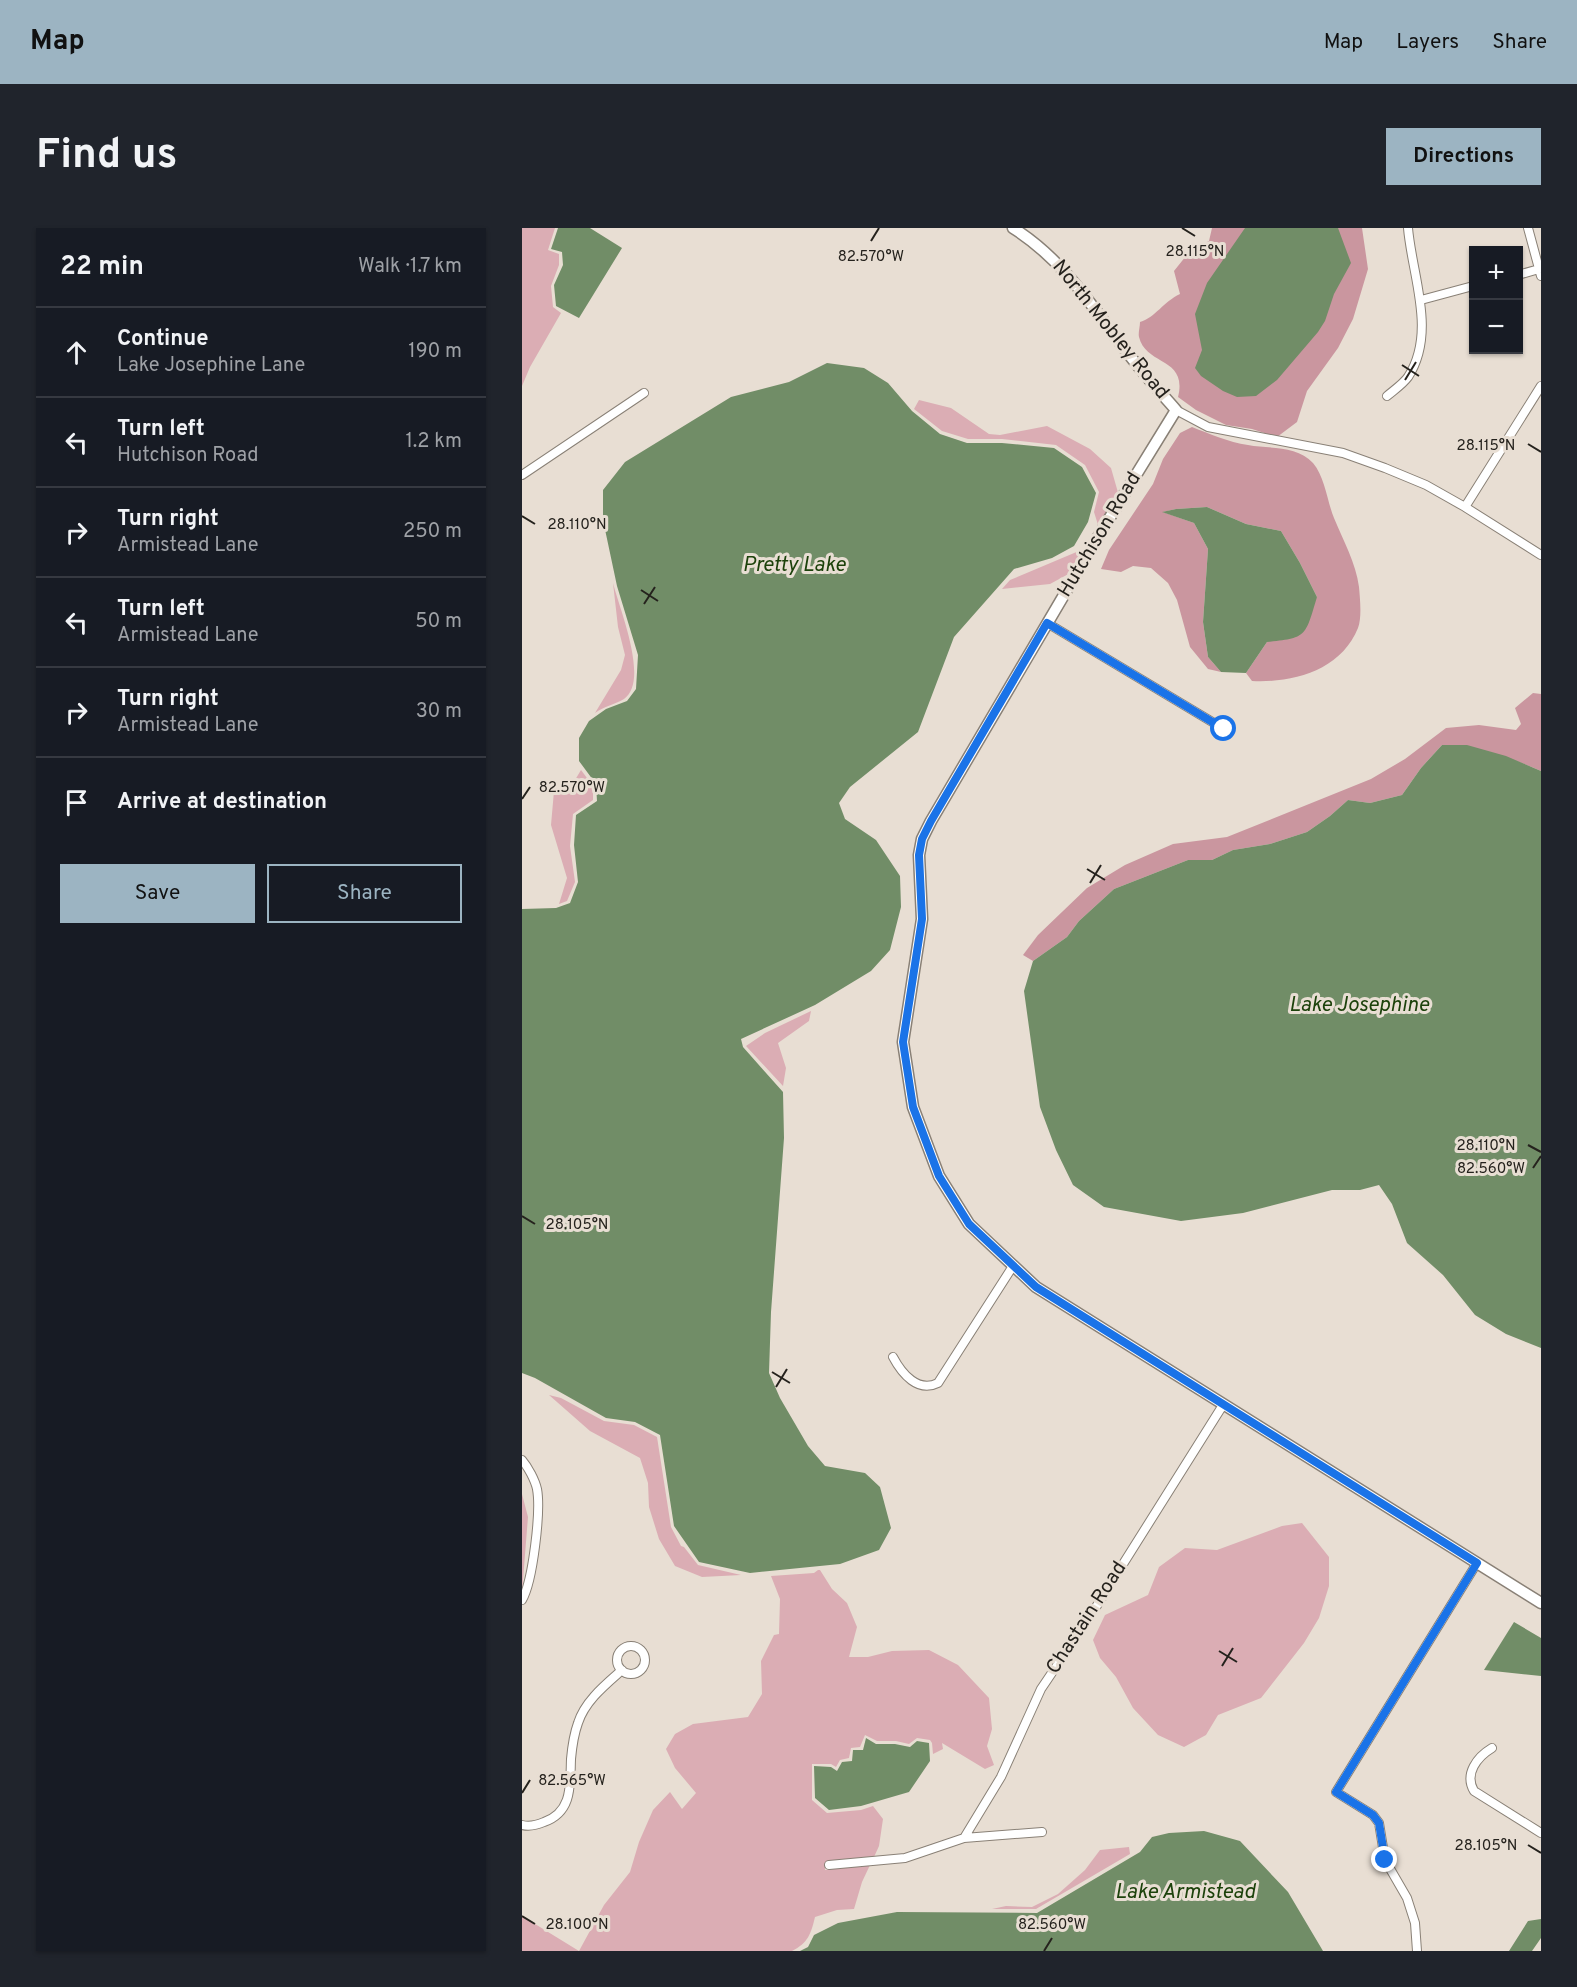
<!DOCTYPE html>
<html lang="en">
<head>
<meta charset="utf-8">
<style>
  body { margin:0; font-family:Overpass,sans-serif; background:#20242c; color:#f1f3f6 }
  .controls { position:absolute; right:18px; top:18px; display:grid; overflow:hidden; border-radius:0px; box-shadow:0 2px 4px #0004 }
  .controls button { width:54px; height:54px; display:grid; place-items:center; padding:0; border:0; border-bottom:2px solid #363941; background:#171b24; color:#f1f3f6; font:30px sans-serif }
  .stop { position:absolute; width:18px; height:18px; margin:-14px; border:4px solid #1a73e8; border-radius:50%; background:#fff }
  .stop.end { background:#1a73e8; border-color:#fff; box-shadow:0 2px 6px #0008 }
  .list { margin:0; padding:0; list-style:none }
  h2 { display:flex; justify-content:space-between; align-items:center; height:78px; margin:0; padding:0 24px; font-size:26px }
  h2 small { font-size:20px; font-weight:400; color:#9ea1a6 }
  .list li { display:grid; grid-template-columns:39px 1fr auto; gap:18px; align-items:center; box-sizing:border-box; height:90px; padding:0 24px; border-top:2px solid #363941 }
  .list b { display:block; font-size:22px; white-space:nowrap }
  .list p { margin:0; font-size:20px; white-space:nowrap; color:#9ea1a6 }
  .list em { font-size:20px; font-style:normal; color:#9ea1a6 }
  .actions { display:flex; gap:12px; padding:18px 24px }
  .actions a { flex:1; padding:14px 0; border:2px solid #9cb4c2; border-radius:0px; text-align:center; font-size:21px; color:#9cb4c2 }
  .actions .main { background:#9cb4c2; color:#111 }
  .icon { flex:none; width:33px; height:33px; fill:none; stroke:currentColor; stroke-width:2; stroke-linecap:round; stroke-linejoin:round }
  .map { position:relative; flex:none; width:1019px; height:1723px; overflow:hidden; border-radius:0px }
  header { display:flex; align-items:center; gap:36px; box-sizing:border-box; height:84px; padding:0 30px; background:#9cb4c2; color:#111 }
  header strong { font-size:28px }
  nav { display:flex; gap:33px; margin-inline-start:auto; font-size:21px }
  .intro { display:flex; align-items:center; justify-content:space-between; box-sizing:border-box; height:144px; padding:0 36px }
  h1 { margin:0; font-size:42px }
  .button { padding:15px 27px; border-radius:0px; background:#9cb4c2; color:#111; font-size:21px; font-weight:700 }
  main { display:flex; gap:36px; padding:0 36px }
  aside { flex:1; background:#171b24; border-radius:0px; box-shadow:0 2px 4px #0004 }
  .map>svg:first-child { display:block }
  .green { fill:#dbadb4 }
  .forest { fill:#ca969f }
  .water { fill:#718d67 }
  .lines { fill:none; stroke-linecap:round; stroke-linejoin:round }
  .minor-casing { stroke:#898076; stroke-width:10 }
  .tertiary-casing { stroke:#898076; stroke-width:13 }
  .minor { stroke:#fff; stroke-width:8 }
  .tertiary { stroke:#fff; stroke-width:10 }
  .route { stroke:#1a73e8; stroke-width:8 }
  .ticks { fill:none; stroke:#25221d; stroke-width:2 }
  .labels { text-anchor:middle; dominant-baseline:central; stroke-width:6; stroke-linejoin:round; paint-order:stroke }
  .street-label { font-size:20px; fill:#25221d; stroke:#e8ded3 }
  .water-label { font-size:21px; font-style:italic; fill:#1c420b; stroke:#e8ded3 }
  .ticks-label { font-size:15px; text-anchor:middle; fill:#25221d; stroke:#e8ded3; stroke-width:6; stroke-linejoin:round; paint-order:stroke }
</style>
</head>
<body>
<header>
<strong>Map</strong>
<nav><a>Map</a><a>Layers</a><a>Share</a></nav>
</header>
<div class="intro"><h1>Find us</h1><a class="button">Directions</a></div>
<main>
<aside>
<h2>22 min<small>Walk · 1.7 km</small></h2>
<ul class="list">
<li><svg class="icon" aria-label="ahead" viewBox="0 0 24 24"><path d="M12 20V5M6 11l6-6 6 6"/></svg><div><b>Continue</b><p>Lake Josephine Lane</p></div><em>190 m</em></li>
<li><svg class="icon" aria-label="left" viewBox="0 0 24 24"><path d="M17 20v-9H6M10 6l-5 5 5 5"/></svg><div><b>Turn left</b><p>Hutchison Road</p></div><em>1.2 km</em></li>
<li><svg class="icon" aria-label="right" viewBox="0 0 24 24"><path d="M7 20v-9h11M14 6l5 5-5 5"/></svg><div><b>Turn right</b><p>Armistead Lane</p></div><em>250 m</em></li>
<li><svg class="icon" aria-label="left" viewBox="0 0 24 24"><path d="M17 20v-9H6M10 6l-5 5 5 5"/></svg><div><b>Turn left</b><p>Armistead Lane</p></div><em>50 m</em></li>
<li><svg class="icon" aria-label="right" viewBox="0 0 24 24"><path d="M7 20v-9h11M14 6l5 5-5 5"/></svg><div><b>Turn right</b><p>Armistead Lane</p></div><em>30 m</em></li>
<li><svg class="icon" aria-label="arrive" viewBox="0 0 24 24"><path d="M6 21V4h12l-3 4 3 4H6"/></svg><div><b>Arrive at destination</b></div></li>
</ul>
<div class="actions"><a class="main">Save</a><a>Share</a></div>
</aside>
<div class="map">
<svg width="1019" height="1723" viewBox="0 0 1019 1723">
  <rect width="100%" height="100%" fill="#e8ded3"/>
  <!-- green -->
  <path class="green" d="M0,0H33L26,22L37,26V37L29,58L31,79L39,85L8,139L0,158Z
    M397,172L429,180L467,206L478,207L525,198L568,221L589,240L597,268L577,300L572,284L577,264L563,237L534,217L480,211H446L420,203L392,181Z
    M564,320L552,343L528,356L480,361L488,352Z
    M91,355C97,380 128,453 102,471C94,476 83,478 73,485L99,442L103,427L96,399Z
    M59,542L71,558V572L51,586L48,618L53,654L45,673L37,676L45,650L29,597L32,563L50,557Z
    M289,783L287,793L256,815L264,840L261,858L224,818L243,805Z
    M27,1167L39,1170L82,1193L112,1197L135,1209L149,1299L159,1318L162,1319L176,1337L219,1347L180,1349L153,1338L137,1311L127,1279L126,1255L118,1230L68,1203Z
    M0,1266L6,1289L0,1364Z
    M780,1295L807,1329V1358L797,1390L782,1415L739,1470L696,1487L684,1507L662,1519L636,1507L611,1480L594,1449L578,1430L571,1412L583,1387L626,1367L637,1339L663,1320L695,1322L760,1298Z
    M296,1342H298L310,1361L325,1375L335,1399L327,1429H346L370,1423L407,1422L436,1437L467,1470L470,1501L465,1518L472,1537L463,1541L420,1515L421,1521L411,1526L410,1515L408,1512L395,1510L387,1516L374,1513H355L343,1507L338,1519L329,1520L327,1530L318,1532L314,1539L309,1536H290V1572L305,1585L339,1582L351,1578L361,1591L357,1618L352,1629L303,1634V1642L348,1637L340,1654L332,1681L315,1682L293,1689C289,1706 286,1715 270,1723H0V1688L57,1723L82,1677L108,1644L117,1614L131,1582L148,1564L160,1581L174,1565L153,1540L144,1521L153,1506L171,1496L226,1489L240,1466L239,1433L252,1407L257,1406L258,1371L249,1348L292,1345Z
    M607,1619L608,1626L514,1681H470L484,1678L510,1679L536,1666L563,1642L578,1622Z"/>
  <!-- forest -->
  <path class="forest" d="M690,0H840L846,41L831,91L816,120L785,163L775,194L755,209L730,201L704,197L674,182L656,169C666,129 624,138 617,109C616,105 618,99 618,94C634,89 641,74 658,66L652,43L668,23L687,13Z
    M670,199C688,206 706,214 726,217C747,221 775,217 791,235C803,249 805,273 812,290C821,312 834,335 837,359C838,370 840,390 836,400C819,442 772,455 730,453L724,445L745,414L795,369L778,335L759,303L724,296L685,279L654,281L641,284L672,295L686,321L681,394L686,429L699,444L686,441L668,419L655,372L646,355L629,340L611,338L599,344L579,341L587,322L631,256L641,231L658,205Z
    M1011,465L1019,466V543C983,527 959,522 920,517L899,540L880,567L848,575L826,572L808,588L785,604L748,616L711,622L690,632H666L592,661L557,693L545,709L511,733L501,727L516,707L565,660L603,637L651,616L705,609L849,551L883,531L924,500L957,497L994,502L999,496L993,480Z"/>
  <!-- water -->
  <path class="water" d="M36,0H68L100,20L57,90L34,78L32,57L41,37L40,24L29,21Z
    M723,0H816L829,35L812,66L803,93L796,104L755,152L734,168L715,169L701,163L679,148L673,140L680,122L673,86L685,55Z
    M305,135L342,140L366,155L390,183L418,206L445,215H480L532,220L560,239L574,265L566,294L552,318L530,330L492,341L432,409L396,504L328,559L317,575L323,591L354,612L378,648L379,679L368,722L349,743L293,777L219,811L221,819L261,864L262,910L249,1084L247,1145L258,1170L286,1218L303,1238L343,1245L358,1259L369,1300L357,1322L318,1336L228,1345L177,1334L152,1298L138,1207L113,1194L84,1190L13,1150L0,1145V681L34,680L48,675L56,654L52,617L54,587L75,573L74,556L57,533V510L67,493L84,481L105,473L114,461L116,427L95,358L81,292V262L103,234L209,169L267,154Z
    M685,279L724,296L759,303L778,335L795,369C783,408 786,410 745,414L724,445L699,444L686,429L681,394L686,321L672,295L640,284L654,281Z
    M920,517H945L984,528L1019,543V1120L984,1106L953,1087L921,1047L885,1015L870,976L857,957L838,962H810L721,985L659,993L582,979L551,957L534,922L518,879L502,763L511,733L545,709L557,693L592,661L666,632H690L711,622L748,616L785,604L808,588L826,572L848,575L880,567L899,540Z
    M992,1394L1019,1410V1448L962,1442Z
    M344,1510L354,1516H373L388,1519L395,1513L407,1515L408,1533L387,1564L339,1578L307,1582L293,1570L292,1538L309,1539L315,1543L320,1534L330,1533L331,1522H341Z
    M682,1603L718,1613L766,1664L801,1723H278L286,1719L292,1707L316,1695L375,1684L515,1685L618,1624L630,1609L647,1605Z
    M1019,1691V1710L1010,1723H987L1006,1693Z"/>
  <g class="lines">
    <!-- minor casing -->
    <g class="minor-casing">
      <path id="minor" d="M1006,0L1019,48
        M996,47L1017,41
        M899,72L951,58
        M865,168C872,162 881,156 886,149C915,104 890,48 886,0
        M654,182L686,199L821,225L863,240L904,257L943,279L1019,327
        M0,247L122,165
        M943,279L1019,158
        M525,395L702,501
        M371,1129C380,1146 396,1165 416,1155L491,1038
        M0,1232C6,1239 13,1252 15,1261C19,1283 11,1353 0,1372
        M95 1432a14 14 0 1 1 28 0a14 14 0 1 1-28 0Z
        M970,1520C955,1529 942,1546 952,1563L1019,1605
        M0,1597C8,1599 15,1597 22,1594C51,1584 48,1556 49,1531C50,1520 52,1506 56,1495C63,1473 83,1457 100,1442
        M442,1610L520,1604
        M307,1637L383,1630L442,1610L479,1549L519,1461L569,1387L701,1177
        M895,1723L893,1695L885,1670L863,1632L857,1595L851,1587L814,1564L955,1335"/>
    </g>
    <!-- tertiary casing -->
    <g class="tertiary-casing">
      <path id="tertiary" d="M491,0C544,33 574,85 612,133C625,150 640,166 654,182L582,299L409,593L400,611L397,627L400,691L381,814L391,879L417,948L447,996L514,1059L1019,1375"/>
    </g>
    <!-- minor -->
    <use href="#minor" class="minor"/>
    <!-- tertiary -->
    <use href="#tertiary" class="tertiary"/>
  </g>
  <g class="lines">
    <!-- route -->
    <path class="route" d="M702,501L525,395L409,593L400,611L397,627L400,691L381,814L391,879L417,948L447,996L514,1059L955,1335L814,1564L851,1587L857,1595L863,1632"/>
  </g>
  <!-- ticks -->
  <path class="ticks" d="M660,0L673,8M349,13L357,0M880,137L897,148M883,152L894,134M1006,216L1019,224M0,288L13,296M119,362L136,373M122,376L133,359M0,571L8,559M565,641L583,652M568,655L579,637M1006,917L1019,924M1011,940L1019,928M0,988L13,996M250,1144L268,1155M254,1159L265,1141M697,1423L715,1434M700,1438L711,1420M0,1565L8,1552M1006,1617L1019,1625M0,1688L13,1696M522,1723L530,1710"/>
  <g class="labels">
    <!-- street labels -->
    <g class="street-label">
      <text transform="translate(588 102) rotate(51)">North Mobley Road</text>
      <text transform="translate(578 307) rotate(-59)">Hutchison Road</text>
      <text transform="translate(565 1390) rotate(-57)">Chastain Road</text>
    </g>
    <!-- water labels -->
    <g class="water-label">
      <text x="272" y="337">Pretty Lake</text>
      <text x="837" y="777">Lake Josephine</text>
      <text x="663" y="1664">Lake Armistead</text>
    </g>
  </g>
  <g class="ticks-label">
    <text x="673" y="28">28.115°N</text>
    <text x="349" y="33">82.570°W</text>
    <text x="964" y="222">28.115°N</text>
    <text x="55" y="301">28.110°N</text>
    <text x="50" y="564">82.570°W</text>
    <text x="964" y="922">28.110°N</text>
    <text x="969" y="945">82.560°W</text>
    <text x="55" y="1001">28.105°N</text>
    <text x="50" y="1557">82.565°W</text>
    <text x="964" y="1622">28.105°N</text>
    <text x="530" y="1701">82.560°W</text>
    <text x="55" y="1701">28.100°N</text>
  </g>
</svg>
<div class="controls">
<button>+</button>
<button>−</button>
</div>
<div class="stop" style="left:702px;top:501px"></div>
<div class="stop end" style="left:863px;top:1632px"></div>
</div>
</main>
</body>
</html>
